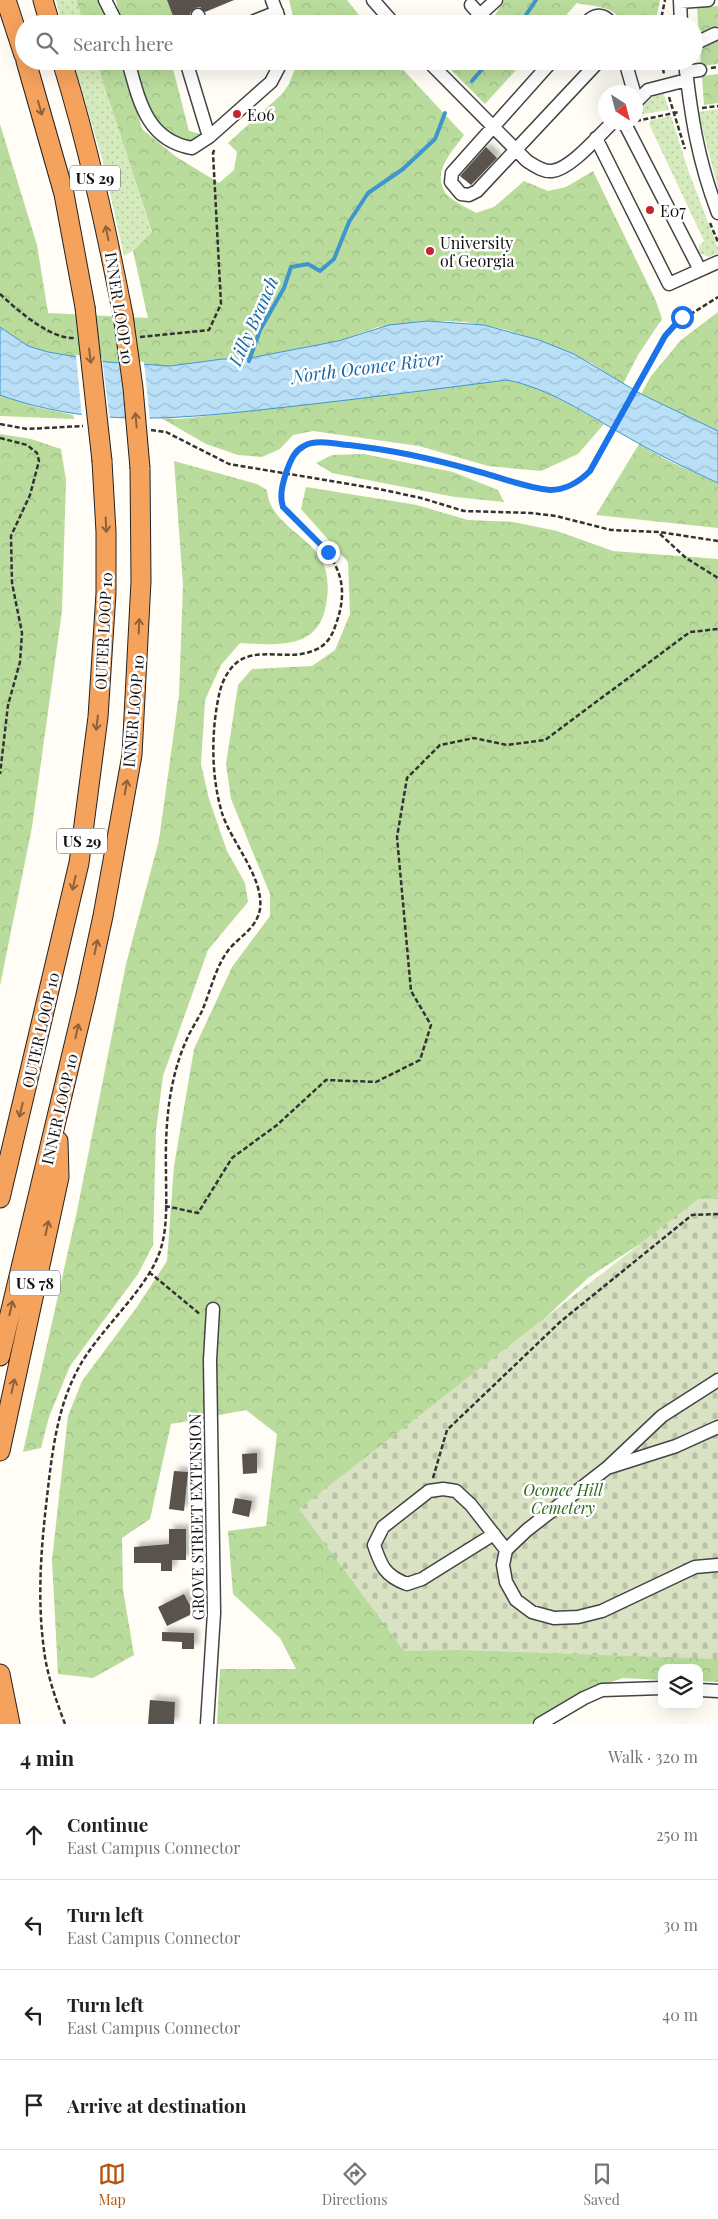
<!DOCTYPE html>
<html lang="en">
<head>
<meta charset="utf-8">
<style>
  body { margin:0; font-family:"Playfair Display",serif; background:#f2f2f2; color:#222 }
  .controls { position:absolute; right:15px; bottom:15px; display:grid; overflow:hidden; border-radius:10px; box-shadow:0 5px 20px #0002 }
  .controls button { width:45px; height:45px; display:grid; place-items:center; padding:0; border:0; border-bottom:1px solid #e0e0e0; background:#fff; color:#222; font:25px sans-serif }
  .compass { position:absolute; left:598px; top:85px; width:45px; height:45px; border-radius:50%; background:#fff; box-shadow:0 5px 20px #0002; rotate:144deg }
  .stop { position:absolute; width:15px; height:15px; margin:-11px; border:4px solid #1a73e8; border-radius:50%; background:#fff }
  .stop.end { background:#1a73e8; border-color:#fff; box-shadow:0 1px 5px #0008 }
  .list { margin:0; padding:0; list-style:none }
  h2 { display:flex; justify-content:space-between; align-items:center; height:65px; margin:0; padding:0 20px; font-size:21px }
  h2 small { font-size:16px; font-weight:400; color:#767676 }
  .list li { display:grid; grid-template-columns:32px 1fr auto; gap:15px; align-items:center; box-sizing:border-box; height:90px; padding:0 20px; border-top:1px solid #e0e0e0 }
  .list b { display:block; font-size:19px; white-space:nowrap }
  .list p { margin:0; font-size:16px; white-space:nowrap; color:#767676 }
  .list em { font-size:16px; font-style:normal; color:#767676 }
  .icon { flex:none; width:28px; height:28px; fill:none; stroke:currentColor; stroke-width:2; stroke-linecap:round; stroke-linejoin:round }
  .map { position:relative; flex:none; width:718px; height:1724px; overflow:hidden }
  .search { position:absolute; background:#fff; box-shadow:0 5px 20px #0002; left:15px; right:15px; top:15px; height:55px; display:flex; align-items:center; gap:12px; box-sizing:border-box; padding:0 18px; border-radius:28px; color:#767676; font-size:19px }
  .sheet { height:425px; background:#fff }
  nav { display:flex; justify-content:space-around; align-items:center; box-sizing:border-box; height:70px; border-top:1px solid #e0e0e0; background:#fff; font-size:14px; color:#767676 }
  nav a { display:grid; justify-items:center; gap:2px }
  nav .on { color:#b45309 }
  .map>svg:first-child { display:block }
  .grass { fill:url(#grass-dots) }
  .forest { fill:url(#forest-crowns) }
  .cemetery { fill:url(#cemetery-stones) }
  .water { fill:url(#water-waves); stroke:#3f96cf }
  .pier { fill:#fffdf5 }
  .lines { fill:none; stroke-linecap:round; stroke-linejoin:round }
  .stream { stroke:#3f96cf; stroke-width:4 }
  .building { fill:#5a524d; filter:url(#shadow) }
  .minor-casing { stroke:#444; stroke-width:15 }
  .highway-casing { stroke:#222; stroke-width:21 }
  .path { stroke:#333; stroke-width:2.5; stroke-dasharray:5 2.5; stroke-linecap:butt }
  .minor { stroke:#fff; stroke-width:12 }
  .highway { stroke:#f5a25d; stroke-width:19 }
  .highway-bridge-casing { stroke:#222; stroke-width:21; stroke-linecap:butt }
  .highway-bridge { stroke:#f5a25d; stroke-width:19 }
  .oneway { stroke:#8e613b }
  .route { stroke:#1a73e8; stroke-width:6 }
  .poi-dot { fill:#c4262e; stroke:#fff; stroke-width:2 }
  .labels { text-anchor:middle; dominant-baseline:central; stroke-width:5; stroke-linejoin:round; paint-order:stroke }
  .shield { fill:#fff; stroke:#585858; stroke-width:1 }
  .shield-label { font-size:15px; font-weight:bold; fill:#111 }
  .poi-label { font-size:16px; fill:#111; stroke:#fff; text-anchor:start }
  .street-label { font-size:16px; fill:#111; stroke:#fff }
  .park-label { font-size:16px; font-style:italic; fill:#2f6b1f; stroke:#fff }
  .water-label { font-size:18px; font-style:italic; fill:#1768a6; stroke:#fff }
</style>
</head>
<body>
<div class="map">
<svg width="718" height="1724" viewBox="0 0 718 1724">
  <defs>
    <pattern id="grass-dots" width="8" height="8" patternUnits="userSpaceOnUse" patternTransform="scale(1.25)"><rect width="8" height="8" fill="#d5ebbd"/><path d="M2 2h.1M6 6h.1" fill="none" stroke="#b6c8a1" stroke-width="1.8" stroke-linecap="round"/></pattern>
    <pattern id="forest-crowns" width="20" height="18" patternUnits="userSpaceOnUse" patternTransform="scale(1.25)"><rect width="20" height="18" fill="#b9dc9c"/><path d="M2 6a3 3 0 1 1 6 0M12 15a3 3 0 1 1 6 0" fill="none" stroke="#9ebc85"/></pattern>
    <pattern id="cemetery-stones" width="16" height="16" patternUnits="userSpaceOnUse" patternTransform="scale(1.25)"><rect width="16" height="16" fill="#d9e3c4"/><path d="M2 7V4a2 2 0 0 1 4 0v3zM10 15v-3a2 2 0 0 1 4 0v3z" fill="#b9c2a7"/></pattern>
    <pattern id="water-waves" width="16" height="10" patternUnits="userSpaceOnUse" patternTransform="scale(1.25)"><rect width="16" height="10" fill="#b9e0f7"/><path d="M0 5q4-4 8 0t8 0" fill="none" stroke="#9ebfd3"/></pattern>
    <filter id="shadow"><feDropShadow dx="4.5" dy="-4.5" stdDeviation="2.5" flood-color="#0004"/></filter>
  </defs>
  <rect width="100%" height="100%" fill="#fffdf5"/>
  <!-- grass -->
  <path class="grass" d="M56,0H76L84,24H62Z
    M73,61H96L152,233L133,251L124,256L103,162Z
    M664,94L669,110L642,114L636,112L654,96Z
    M718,109V188L698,112Z
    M671,116L688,170L718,248V253L709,257L699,253V246L704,241L649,124L651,120Z"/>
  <!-- forest -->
  <path class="forest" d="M76,0H98L113,24H84Z
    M116,0H167L176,23L188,19L189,24H121Z
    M289,0H347L366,24H295Z
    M504,0H660L655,24H622C616,5 593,7 577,3L558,24H487L494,17Z
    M718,6V28L699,38L697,7Z
    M718,37V64L701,66L700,46Z
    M96,61H123L142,129L175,156L219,183L234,170L237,152L228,143L282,94L289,84L298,61H395L464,135C452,152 431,172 446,194C452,201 468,208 476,213L494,207L524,181L548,191L566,187L593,171L656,301L662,319L638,355L623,384L591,363L539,340L503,329L465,322L446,321L378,327L338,341L245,359H223L170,366L107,362L48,352L28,346L0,327V124L37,245L48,313L148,318L133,251L152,232Z
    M132,61H171L189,131L201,134V138C184,145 164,136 154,121C145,109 137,76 132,61Z
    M448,61H524L485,104L448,67Z
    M718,74V103L704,105L702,76Z
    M718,312V431L641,394L651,376L681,340Z
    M507,380C542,387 573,406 604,424L578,454L541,471L488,466L419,446L313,431L293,435L280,449L262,457L238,455L206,444L161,418L180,419Z
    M0,395L36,407L73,415L74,419L0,416Z
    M0,434L31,439L61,449L66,480L62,611L32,827L0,986Z
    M639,444L669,461L718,483V528L596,515Z
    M364,454L453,472L498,490L504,502L455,497L332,473L316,463L332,455Z
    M174,461L257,484L267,490C269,520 302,533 318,554C327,566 329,584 327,598C322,650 281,645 240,643L221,665L205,700L201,764L209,799L227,851L245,883L248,902L208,950L163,1076L156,1130L153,1245L138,1274L70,1366L49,1417L41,1448L23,1452L77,1211L126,964L159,840L179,695L183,585Z
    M306,487L417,505L468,520L513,522L557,531L613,551L718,559V1210L691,1211L589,1277L475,1383L718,1647V1682L699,1681V1668H662V1680L623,1678L584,1691L530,1724H217L220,1669H296L280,1638L233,1594L228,1531L266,1526L277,1434L246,1410L171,1424L150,1519L122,1538L123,1590L134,1655L93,1678L58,1674L52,1560L68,1416L82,1381L137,1307L167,1261L174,1166L194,1049L232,967L270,916V894L231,799L226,764L238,685L252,669L312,666L335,650L350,614L348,562L301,509Z"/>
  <!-- cemetery -->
  <path class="cemetery" d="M718,1198V1659L459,1650L404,1651L299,1509L698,1199Z"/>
  <!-- water -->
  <path class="water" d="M427,321L484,325L539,340L574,354L641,394L718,431V483C685,468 653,452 622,434C585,413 548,388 507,380C437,389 366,398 296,406C193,417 100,431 0,395V327L28,346L48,352L107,362L170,366L223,359H245L338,341L389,325Z"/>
  <!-- pier -->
  <path class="pier" d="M76,355L102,358L110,420L82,418Z
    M119,360L144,362L150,421L126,420Z"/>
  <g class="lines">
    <!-- stream -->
    <path class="stream" d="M520,24L536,0
      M472,81L489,61
      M249,361L260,330L284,288L291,267L308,264L320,271L334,259L349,222L368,193L403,169L435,139L445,113"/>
  </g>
  <!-- building -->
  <path class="building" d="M167,0H234L205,12L200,7L195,8L190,13V18L176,24Z
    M486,147L497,158L471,185L460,176Z
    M257,1453V1473L243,1474L242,1454Z
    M174,1471L188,1472L184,1511L169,1509Z
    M235,1498L252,1501L249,1517L232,1513Z
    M169,1529H186V1560H172V1571H161V1563H134V1547L169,1544Z
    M184,1594L194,1613L167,1626L158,1607Z
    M162,1632L194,1633V1649H182V1642L162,1641Z
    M150,1700L175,1702L174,1724H148Z"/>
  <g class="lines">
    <!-- minor casing -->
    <g class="minor-casing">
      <path id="minor" d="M105,0L117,24
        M272,0L281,24
        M373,0L394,24
        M680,0L681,24
        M680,2L708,0
        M471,5L480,15
        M198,15L201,24
        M247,24L277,12
        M470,24L496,0
        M585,24C594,14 603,12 612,24
        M694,44L715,34
        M128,61C139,100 146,140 192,148L209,137
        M186,61L209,137L271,82L282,61
        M428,61L527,161C535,166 543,172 552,171C571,169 599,135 613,122
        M552,61L452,173L451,182L461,194L469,195L477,191L599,61
        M625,61L634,92
        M685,61C691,116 698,161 718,213
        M686,72L700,70
        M636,102L648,90L687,80
        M624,122L700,270
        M596,138L669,284L718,262
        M718,1380L662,1416L607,1468L527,1530L506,1550L503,1565L506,1582L516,1600L532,1612L554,1618L578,1617L602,1611L695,1567L718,1565
        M610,1467L676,1446L718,1427
        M494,1534L422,1579L407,1584C385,1576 381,1566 374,1545L383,1527L429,1491L443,1489L456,1491L471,1505L506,1550
        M699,1690L718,1691
        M207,1724L214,1613L210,1360L213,1309
        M540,1724L584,1698L602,1690L662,1688"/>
    </g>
    <!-- highway casing -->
    <g class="highway-casing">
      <path id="highway" d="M6,0L24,55
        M43,0L50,24
        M26,61L64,194L85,307
        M62,61C88,145 106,229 123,315
        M0,1198L79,863L98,717L106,593V532L102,461
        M0,1356L86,995L103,916L132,755L141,581L140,468
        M0,1451L59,1177L58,1141
        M0,1674L10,1724"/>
    </g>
    <!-- path -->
    <path class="path" d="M660,24L665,0
      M662,61L664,75
      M711,68L718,67
      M669,97L685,149
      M702,108L718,106
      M636,121L679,112
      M710,223L718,242
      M0,294C17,310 50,339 74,338
      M140,337L209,330L221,304L213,153L215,148
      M0,424L27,429L83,426
      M151,430L166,432L229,464L379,489L421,498L464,511L531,513L556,516L611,530L659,532L718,541
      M0,438L27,445L37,453L39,461L30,495L11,536L12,583L22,633L20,662L8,705L0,774
      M660,534L686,558L718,578
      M165,1206L198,1213L232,1158L277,1125L326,1080L376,1082L420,1060L431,1025L411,991L397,837L407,778L440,745L474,738L507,745L545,740L690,632L718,629
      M149,1272L201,1315
      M433,1478L447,1430L560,1322L692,1215L718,1214
      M65,1724C56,1700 47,1675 44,1650C37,1599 41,1548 47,1497C52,1453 57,1408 78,1369C99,1329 149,1289 161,1248C168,1225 166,1196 166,1172C165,1128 168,1082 186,1041C190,1031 197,1021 202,1011C211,990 216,964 231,947C242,935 257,927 260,909C264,877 231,842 222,813C211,776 211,732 219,695C222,680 231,662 247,657C268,650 293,660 315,650C327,645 332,636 336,624C357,566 319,544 283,507C280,496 282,485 286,474C289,463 293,452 304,446C316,439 336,444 349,445C415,452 478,471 542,489C562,491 576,485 590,471L672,326L718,297"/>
    <!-- minor -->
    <use href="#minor" class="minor"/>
    <!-- highway -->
    <use href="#highway" class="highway"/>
    <!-- highway-bridge casing -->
    <g class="highway-bridge-casing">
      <path id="highway-bridge" d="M85,307L102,461
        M123,315L133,388L140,468"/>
    </g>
    <!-- highway-bridge -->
    <use href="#highway-bridge" class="highway-bridge"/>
  </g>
  <!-- one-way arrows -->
  <defs><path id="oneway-shaft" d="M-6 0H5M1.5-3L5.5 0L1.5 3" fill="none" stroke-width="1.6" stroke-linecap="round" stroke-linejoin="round" transform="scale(1.25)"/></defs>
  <g class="oneway">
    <use href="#oneway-shaft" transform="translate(40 108) rotate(74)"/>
    <use href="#oneway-shaft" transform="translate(107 233) rotate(-101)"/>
    <use href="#oneway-shaft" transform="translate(90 356) rotate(83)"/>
    <use href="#oneway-shaft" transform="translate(136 420) rotate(-95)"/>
    <use href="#oneway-shaft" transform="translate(106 525) rotate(87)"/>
    <use href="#oneway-shaft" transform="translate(139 626) rotate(-88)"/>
    <use href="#oneway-shaft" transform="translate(97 723) rotate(97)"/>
    <use href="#oneway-shaft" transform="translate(126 787) rotate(-80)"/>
    <use href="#oneway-shaft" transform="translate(74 883) rotate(103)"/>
    <use href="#oneway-shaft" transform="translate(96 947) rotate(-78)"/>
    <use href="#oneway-shaft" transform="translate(77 1031) rotate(-77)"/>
    <use href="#oneway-shaft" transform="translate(21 1110) rotate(104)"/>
    <use href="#oneway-shaft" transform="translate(47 1228) rotate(-78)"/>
    <use href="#oneway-shaft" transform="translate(11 1308) rotate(-77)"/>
    <use href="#oneway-shaft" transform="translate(13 1386) rotate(-78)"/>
  </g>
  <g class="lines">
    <!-- route -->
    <path class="route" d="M328,552L283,507C279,495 283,482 287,470C291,460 294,451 304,446C316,439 336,444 349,445C393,450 434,459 476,471C500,477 526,488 550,490C567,490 579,482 590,471L665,336L682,317"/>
  </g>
  <!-- markers -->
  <g class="poi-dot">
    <circle cx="237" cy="114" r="5"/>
    <circle cx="650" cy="210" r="5"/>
    <circle cx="430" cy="251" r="5"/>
  </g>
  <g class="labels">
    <!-- shield labels -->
    <g class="shield">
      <rect x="70" y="165.5" width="50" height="25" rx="4"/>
      <rect x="57" y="828.5" width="50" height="25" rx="4"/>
      <rect x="10" y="1270.5" width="50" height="25" rx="4"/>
    </g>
    <g class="shield-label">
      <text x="95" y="178">US 29</text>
      <text x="82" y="841">US 29</text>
      <text x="35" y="1283">US 78</text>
    </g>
    <!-- poi labels -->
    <g class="poi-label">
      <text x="247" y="114">E06</text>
      <text x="660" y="210">E07</text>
      <text x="440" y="242">University<tspan x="440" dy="18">of Georgia</tspan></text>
    </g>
    <!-- street labels -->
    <g class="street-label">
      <text transform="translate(120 308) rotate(81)">INNER LOOP 10</text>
      <text transform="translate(103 631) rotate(-87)">OUTER LOOP 10</text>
      <text transform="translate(133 711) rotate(-85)">INNER LOOP 10</text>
      <text transform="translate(40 1030) rotate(-77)">OUTER LOOP 10</text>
      <text transform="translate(59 1109) rotate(-77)">INNER LOOP 10</text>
      <text transform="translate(196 1517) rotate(-91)">GROVE STREET EXTENSION</text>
    </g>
    <!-- park labels -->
    <g class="park-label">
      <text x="563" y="1489">Oconee Hill<tspan x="563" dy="18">Cemetery</tspan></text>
    </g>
    <!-- water labels -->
    <g class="water-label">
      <text transform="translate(253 321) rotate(-66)">Lilly Branch</text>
      <text transform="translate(367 367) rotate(-7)">North Oconee River</text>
    </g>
  </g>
</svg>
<div class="controls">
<button><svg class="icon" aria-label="layers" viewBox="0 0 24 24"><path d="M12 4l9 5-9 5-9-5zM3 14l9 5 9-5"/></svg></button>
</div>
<svg class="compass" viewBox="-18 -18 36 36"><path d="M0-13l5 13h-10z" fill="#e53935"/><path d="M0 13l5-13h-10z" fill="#767676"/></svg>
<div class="stop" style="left:682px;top:317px"></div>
<div class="stop end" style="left:328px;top:552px"></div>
<div class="search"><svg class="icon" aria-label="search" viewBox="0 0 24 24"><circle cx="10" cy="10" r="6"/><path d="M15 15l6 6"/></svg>Search here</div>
</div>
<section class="sheet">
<h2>4 min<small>Walk · 320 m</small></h2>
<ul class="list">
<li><svg class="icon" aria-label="ahead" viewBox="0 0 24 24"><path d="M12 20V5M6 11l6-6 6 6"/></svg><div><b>Continue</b><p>East Campus Connector</p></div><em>250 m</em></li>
<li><svg class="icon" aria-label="left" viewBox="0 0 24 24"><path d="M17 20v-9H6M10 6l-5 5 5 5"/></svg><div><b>Turn left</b><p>East Campus Connector</p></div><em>30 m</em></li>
<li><svg class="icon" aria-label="left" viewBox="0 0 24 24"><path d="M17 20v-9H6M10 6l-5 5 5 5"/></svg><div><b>Turn left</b><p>East Campus Connector</p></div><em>40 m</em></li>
<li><svg class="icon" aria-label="arrive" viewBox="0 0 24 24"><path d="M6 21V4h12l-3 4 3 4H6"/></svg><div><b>Arrive at destination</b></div></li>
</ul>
</section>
<nav>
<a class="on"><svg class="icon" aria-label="map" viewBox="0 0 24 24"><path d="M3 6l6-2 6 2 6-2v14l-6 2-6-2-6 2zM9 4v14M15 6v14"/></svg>Map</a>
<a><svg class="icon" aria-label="directions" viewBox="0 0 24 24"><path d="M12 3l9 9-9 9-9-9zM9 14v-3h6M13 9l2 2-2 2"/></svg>Directions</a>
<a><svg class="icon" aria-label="saved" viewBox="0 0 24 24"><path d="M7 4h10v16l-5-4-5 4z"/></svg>Saved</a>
</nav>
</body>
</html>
